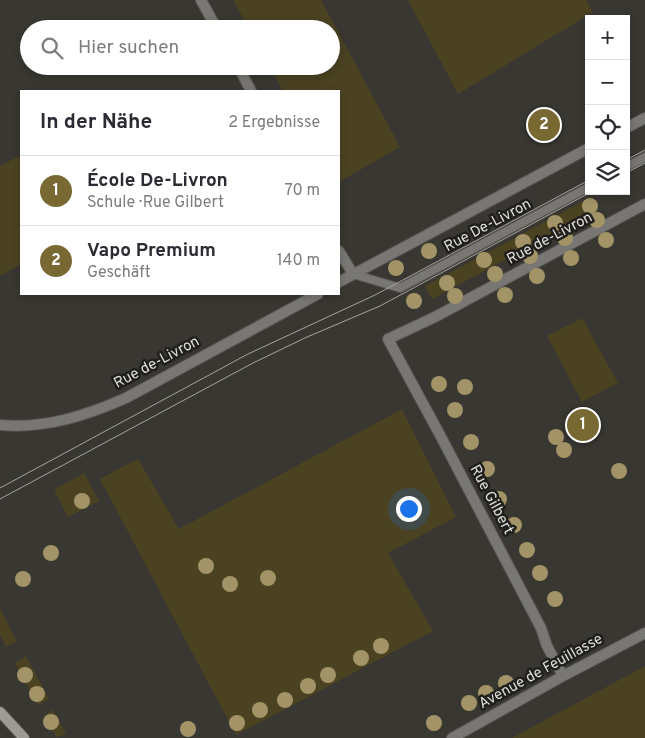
<!DOCTYPE html>
<html lang="de">
<head>
<meta charset="utf-8">
<style>
  body { margin:0; font-family:Overpass,sans-serif; background:#f2f2f3; color:#2b2b33 }
  .controls { position:absolute; right:15px; top:15px; display:grid; overflow:hidden; border-radius:0px; box-shadow:0 2px 8px #0003 }
  .controls button { width:45px; height:45px; display:grid; place-items:center; padding:0; border:0; border-bottom:1px solid #e1e1e2; background:#fff; color:#2b2b33; font:25px sans-serif }
  .you { position:absolute; left:408px; top:508px; width:18px; height:18px; margin:-12px; border:4px solid #fff; border-radius:50%; background:#1a73e8; box-shadow:0 0 0 8px #1a73e833 }
  .badge { display:grid; place-items:center; width:32px; height:32px; border-radius:50%; background:#786933; color:#fff; font-size:16px; font-weight:700 }
  .pin { position:absolute; translate:-50% -50%; border:2px solid #fff; box-shadow:0 1px 5px #0006 }
  .list { margin:0; padding:0; list-style:none }
  h2 { display:flex; justify-content:space-between; align-items:center; height:65px; margin:0; padding:0 20px; font-size:21px }
  h2 small { font-size:16px; font-weight:400; color:#7c7c81 }
  .list li { display:grid; grid-template-columns:32px 1fr auto; gap:15px; align-items:center; box-sizing:border-box; height:70px; padding:0 20px; border-top:1px solid #e1e1e2 }
  .list b { display:block; font-size:19px; white-space:nowrap }
  .list p { margin:0; font-size:16px; white-space:nowrap; color:#7c7c81 }
  .list em { font-size:16px; font-style:normal; color:#7c7c81 }
  .icon { flex:none; width:28px; height:28px; fill:none; stroke:currentColor; stroke-width:2; stroke-linecap:round; stroke-linejoin:round }
  .map { position:relative; flex:none; width:645px; height:738px; overflow:hidden }
  .search { position:absolute; background:#fff; box-shadow:0 2px 8px #0003; left:20px; top:20px; width:320px; height:55px; display:flex; align-items:center; gap:12px; box-sizing:border-box; padding:0 18px; border-radius:28px; color:#7c7c81; font-size:19px }
  .panel { position:absolute; background:#fff; box-shadow:0 2px 8px #0003; left:20px; top:90px; width:320px; height:205px; border-radius:0px }
  .map>svg:first-child { display:block }
  .green { fill:#4b4222 }
  .lines { fill:none; stroke-linecap:round; stroke-linejoin:round }
  .lane-casing { stroke:#57554f; stroke-width:10 }
  .street-casing { stroke:#57554f; stroke-width:12 }
  .secondary-casing { stroke:#57554f; stroke-width:12 }
  .lane { stroke:#787774; stroke-width:8 }
  .street { stroke:#787774; stroke-width:10 }
  .secondary { stroke:#9c9b95; stroke-width:10 }
  .tram { stroke:#a5a49f; stroke-width:1 }
  .tree { fill:#a29467 }
  .labels { text-anchor:middle; dominant-baseline:central; stroke-width:5; stroke-linejoin:round; paint-order:stroke }
  .street-label { font-size:15px; fill:#deddd9; stroke:#201f1c }
</style>
</head>
<body>
<div class="map">
<svg width="645" height="738" viewBox="0 0 645 738">
  <rect width="100%" height="100%" fill="#393731"/>
  <!-- green -->
  <path class="green" d="M233,0H321L400,147L339,182V91H283L270,66H331V29H249Z
    M408,0H586L593,12L458,94Z
    M21,155V264L0,276V166Z
    M591,197L598,210L432,299L425,286Z
    M582,318L618,383L582,402L547,336Z
    M402,409L456,517L388,553L433,631L236,735L100,479L138,459L179,529Z
    M84,473L99,501L68,517L54,490Z
    M0,609L17,641L6,647L0,635Z
    M26,656L49,699L38,705L15,663Z
    M645,666V738H512Z
    M53,710L66,733L57,738L44,715Z"/>
  <g class="lines">
    <!-- lane casing -->
    <g class="lane-casing">
      <path id="lane" d="M626,167L645,157
        M353,274L400,288L589,187"/>
    </g>
    <!-- street casing -->
    <g class="street-casing">
      <path id="street" d="M201,0L217,29
        M238,66L251,91
        M626,128L645,118
        M339,251L353,274
        M339,282L589,148
        M0,425C45,429 85,416 126,398L318,294
        M563,676L547,646L541,628L440,435L388,339L435,317L645,204
        M452,738L563,676L645,633"/>
    </g>
    <!-- secondary casing -->
    <g class="secondary-casing">
      <path id="secondary" d="M0,712L24,738"/>
    </g>
    <!-- lane -->
    <use href="#lane" class="lane"/>
    <!-- street -->
    <use href="#street" class="street"/>
    <!-- secondary -->
    <use href="#secondary" class="secondary"/>
    <!-- tram -->
    <path class="tram" d="M626,160L645,150
      M626,173L645,163
      M0,488L248,354L375,295L589,180
      M0,499L253,363L307,337L380,306L593,191"/>
  </g>
  <!-- trees -->
  <g class="tree">
    <circle cx="590" cy="206" r="8"/>
    <circle cx="597" cy="220" r="8"/>
    <circle cx="555" cy="223" r="8"/>
    <circle cx="565" cy="238" r="8"/>
    <circle cx="606" cy="240" r="8"/>
    <circle cx="523" cy="242" r="8"/>
    <circle cx="429" cy="251" r="8"/>
    <circle cx="530" cy="256" r="8"/>
    <circle cx="571" cy="258" r="8"/>
    <circle cx="484" cy="260" r="8"/>
    <circle cx="396" cy="268" r="8"/>
    <circle cx="495" cy="274" r="8"/>
    <circle cx="537" cy="276" r="8"/>
    <circle cx="447" cy="283" r="8"/>
    <circle cx="505" cy="295" r="8"/>
    <circle cx="455" cy="296" r="8"/>
    <circle cx="414" cy="301" r="8"/>
    <circle cx="439" cy="384" r="8"/>
    <circle cx="465" cy="387" r="8"/>
    <circle cx="455" cy="410" r="8"/>
    <circle cx="556" cy="437" r="8"/>
    <circle cx="471" cy="442" r="8"/>
    <circle cx="564" cy="450" r="8"/>
    <circle cx="487" cy="469" r="8"/>
    <circle cx="619" cy="471" r="8"/>
    <circle cx="499" cy="499" r="8"/>
    <circle cx="82" cy="501" r="8"/>
    <circle cx="514" cy="525" r="8"/>
    <circle cx="527" cy="550" r="8"/>
    <circle cx="51" cy="553" r="8"/>
    <circle cx="206" cy="566" r="8"/>
    <circle cx="540" cy="573" r="8"/>
    <circle cx="268" cy="578" r="8"/>
    <circle cx="23" cy="579" r="8"/>
    <circle cx="230" cy="584" r="8"/>
    <circle cx="555" cy="599" r="8"/>
    <circle cx="381" cy="646" r="8"/>
    <circle cx="361" cy="658" r="8"/>
    <circle cx="25" cy="675" r="8"/>
    <circle cx="328" cy="675" r="8"/>
    <circle cx="506" cy="683" r="8"/>
    <circle cx="308" cy="686" r="8"/>
    <circle cx="486" cy="693" r="8"/>
    <circle cx="37" cy="694" r="8"/>
    <circle cx="285" cy="700" r="8"/>
    <circle cx="469" cy="703" r="8"/>
    <circle cx="260" cy="710" r="8"/>
    <circle cx="51" cy="722" r="8"/>
    <circle cx="237" cy="723" r="8"/>
    <circle cx="434" cy="723" r="8"/>
    <circle cx="188" cy="729" r="8"/>
  </g>
  <g class="labels">
    <!-- street labels -->
    <g class="street-label">
      <text transform="translate(488 226) rotate(-28)">Rue De-Livron</text>
      <text transform="translate(550 239) rotate(-28)">Rue de-Livron</text>
      <text transform="translate(157 363) rotate(-28)">Rue de-Livron</text>
      <text transform="translate(491 500) rotate(62)">Rue Gilbert</text>
      <text transform="translate(541 672) rotate(-29)">Avenue de Feuillasse</text>
    </g>
  </g>
</svg>
<div class="controls">
<button>+</button>
<button>−</button>
<button><svg class="icon" aria-label="locate" viewBox="0 0 24 24"><circle cx="12" cy="12" r="6"/><path d="M12 2v4M12 18v4M2 12h4M18 12h4"/></svg></button>
<button><svg class="icon" aria-label="layers" viewBox="0 0 24 24"><path d="M12 4l9 5-9 5-9-5zM3 14l9 5 9-5"/></svg></button>
</div>
<div class="you"></div>
<div class="pin badge" style="left:583px;top:425px">1</div>
<div class="pin badge" style="left:544px;top:125px">2</div>
<div class="search"><svg class="icon" aria-label="search" viewBox="0 0 24 24"><circle cx="10" cy="10" r="6"/><path d="M15 15l6 6"/></svg>Hier suchen</div>
<section class="panel">
<h2>In der Nähe<small>2 Ergebnisse</small></h2>
<ul class="list">
<li><span class="badge">1</span><div><b>École De-Livron</b><p>Schule · Rue Gilbert</p></div><em>70 m</em></li>
<li><span class="badge">2</span><div><b>Vapo Premium</b><p>Geschäft</p></div><em>140 m</em></li>
</ul>
</section>
</div>
</body>
</html>
